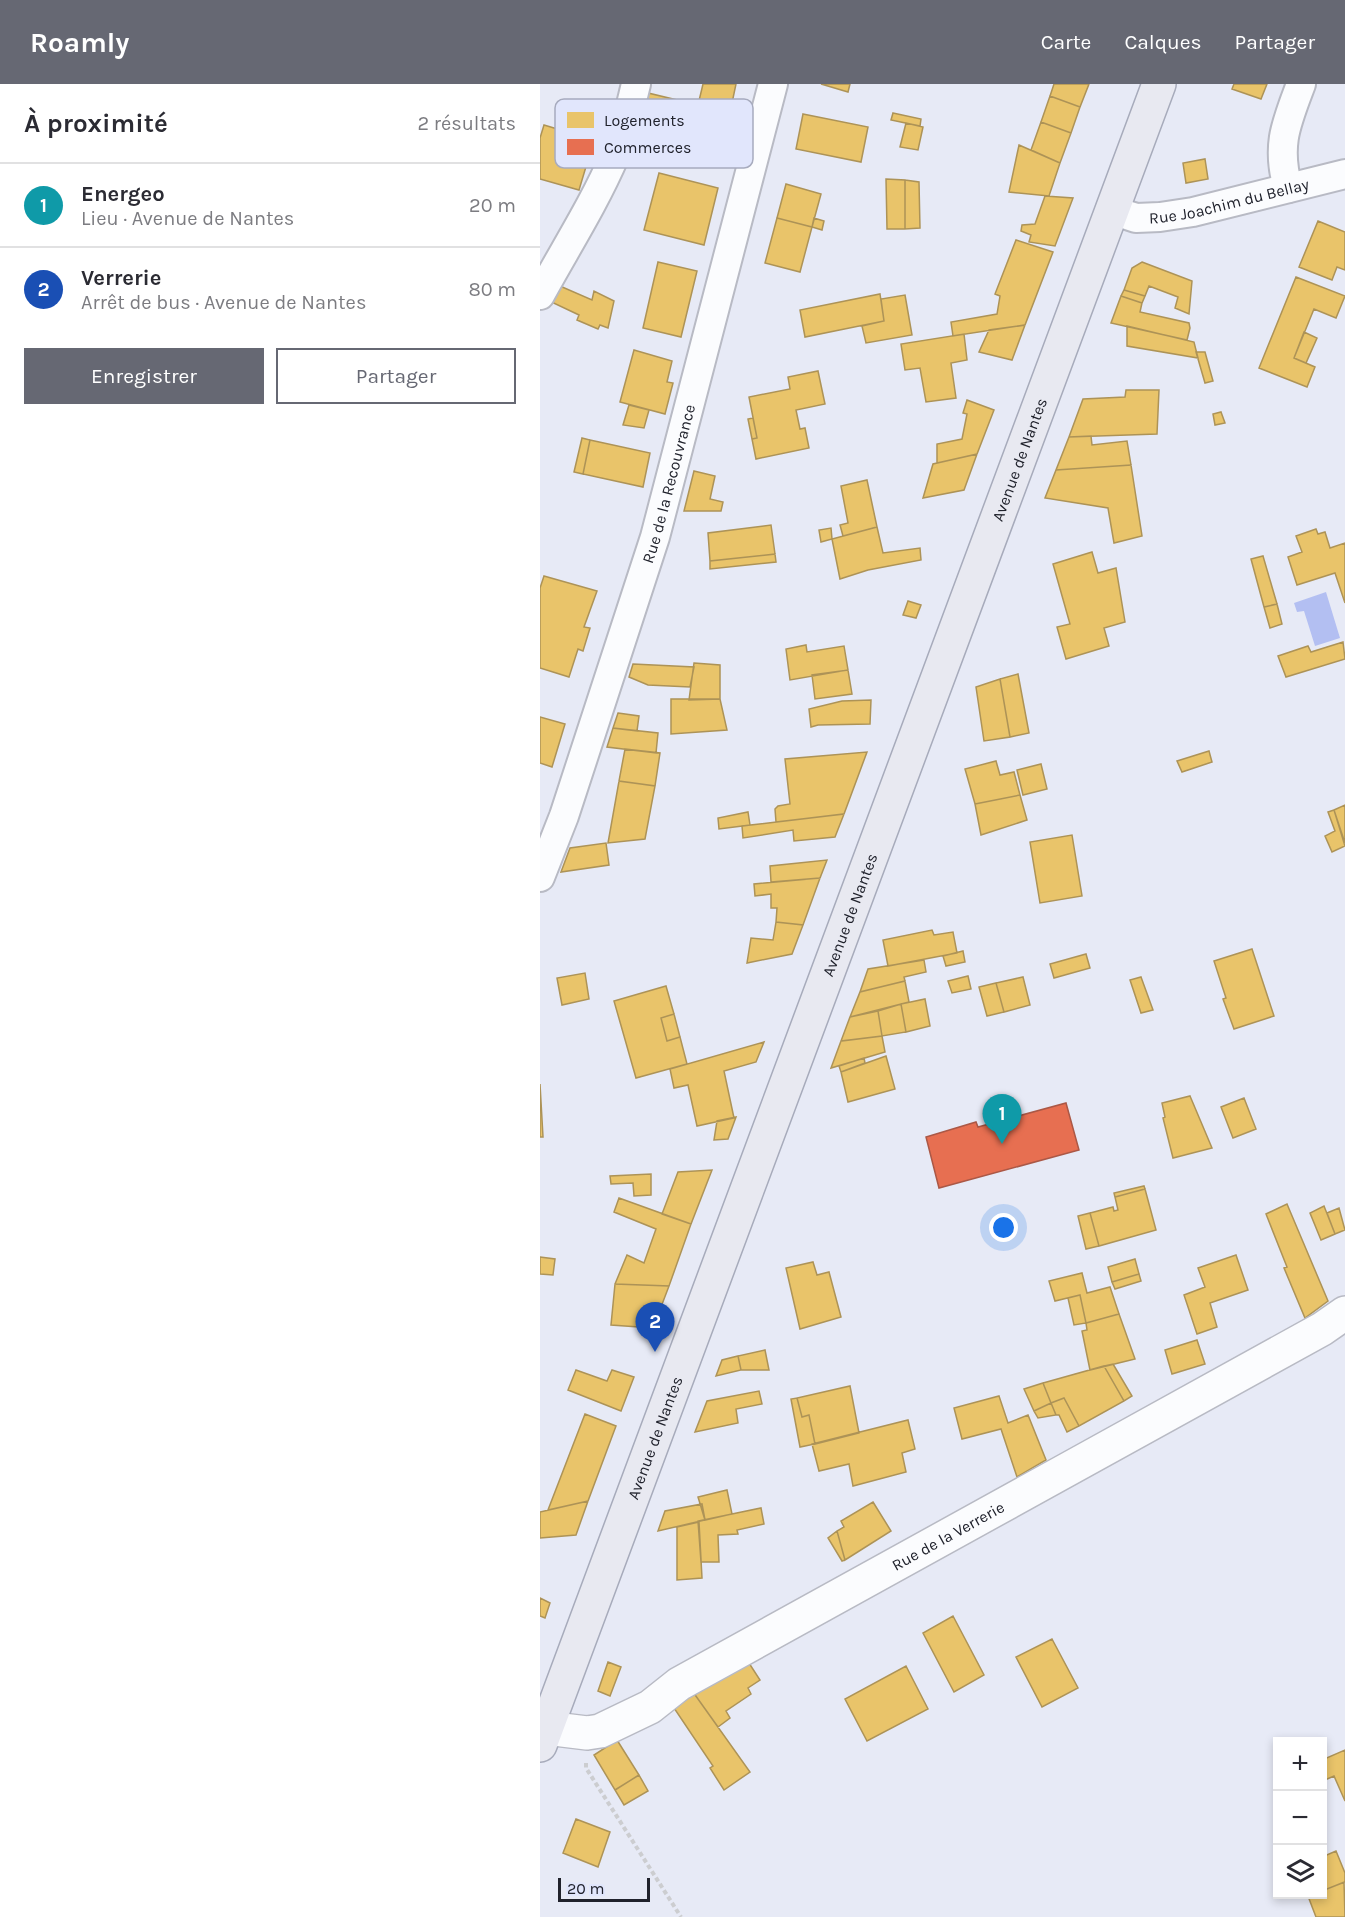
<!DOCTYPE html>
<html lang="fr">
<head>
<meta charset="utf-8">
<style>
  body { margin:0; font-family:Karla,sans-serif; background:#f2f2f3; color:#2b2b33 }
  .controls { position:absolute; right:18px; bottom:18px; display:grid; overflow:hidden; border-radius:0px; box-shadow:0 3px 9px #0003 }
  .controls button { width:54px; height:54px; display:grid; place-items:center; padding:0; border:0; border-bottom:2px solid #e1e1e2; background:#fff; color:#2b2b33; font:30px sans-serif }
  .scale { position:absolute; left:18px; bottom:15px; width:92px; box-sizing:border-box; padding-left:6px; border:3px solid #20222c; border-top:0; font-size:16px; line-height:21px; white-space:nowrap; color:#20222c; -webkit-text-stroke:4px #e1e6fc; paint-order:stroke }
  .you { position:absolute; left:464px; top:1144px; width:21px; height:21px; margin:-15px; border:4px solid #fff; border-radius:50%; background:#1a73e8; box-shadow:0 0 0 9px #1a73e833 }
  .badge { display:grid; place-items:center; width:39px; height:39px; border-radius:50%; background:#666873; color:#fff; font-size:20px; font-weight:700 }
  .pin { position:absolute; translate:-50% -50px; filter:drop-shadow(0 2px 3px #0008) }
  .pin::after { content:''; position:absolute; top:32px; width:21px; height:18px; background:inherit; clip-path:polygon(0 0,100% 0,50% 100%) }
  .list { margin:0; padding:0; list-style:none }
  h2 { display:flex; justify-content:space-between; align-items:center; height:78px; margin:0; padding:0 24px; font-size:26px }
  h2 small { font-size:20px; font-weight:400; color:#7c7c81 }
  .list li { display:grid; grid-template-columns:39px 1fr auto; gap:18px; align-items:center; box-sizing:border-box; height:84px; padding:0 24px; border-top:2px solid #e1e1e2 }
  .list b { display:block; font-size:22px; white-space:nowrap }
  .list p { margin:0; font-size:20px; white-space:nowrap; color:#7c7c81 }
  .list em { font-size:20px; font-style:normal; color:#7c7c81 }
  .actions { display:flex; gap:12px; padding:18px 24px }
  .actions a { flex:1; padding:14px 0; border:2px solid #666873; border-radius:0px; text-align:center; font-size:21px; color:#666873 }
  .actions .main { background:#666873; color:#fff }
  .icon { flex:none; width:33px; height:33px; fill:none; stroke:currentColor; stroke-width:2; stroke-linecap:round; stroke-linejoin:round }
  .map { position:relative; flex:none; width:805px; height:1833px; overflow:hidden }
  header { display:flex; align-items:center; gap:36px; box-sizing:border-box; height:84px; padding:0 30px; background:#666873; color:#fff }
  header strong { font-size:28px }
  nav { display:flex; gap:33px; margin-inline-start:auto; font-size:21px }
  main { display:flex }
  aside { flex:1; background:#fff }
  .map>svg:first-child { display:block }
  .water { fill:#b3bff2 }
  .homes { fill:#e9c46a; stroke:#ad9357; stroke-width:1.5 }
  .shops { fill:#e76f51; stroke:#ab5846; stroke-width:1.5 }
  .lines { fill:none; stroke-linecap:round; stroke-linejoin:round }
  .street-casing { stroke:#b8bac4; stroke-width:32 }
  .secondary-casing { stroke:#b8bac4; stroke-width:36 }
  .primary-casing { stroke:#a7abbb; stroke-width:36 }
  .path { stroke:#cccdd0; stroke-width:4; stroke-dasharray:4.5 3; stroke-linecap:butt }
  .street { stroke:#fbfcfe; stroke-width:28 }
  .secondary { stroke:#fbfcfe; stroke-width:33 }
  .primary { stroke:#e8e9f1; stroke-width:33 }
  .labels { text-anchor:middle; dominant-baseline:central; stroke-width:6; stroke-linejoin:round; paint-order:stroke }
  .street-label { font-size:16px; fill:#20222c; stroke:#e1e6fc }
  .key { fill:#e1e6fc; stroke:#a7abbe; stroke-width:1.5 }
  .key-label { font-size:16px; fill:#20222c }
</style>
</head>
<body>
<header>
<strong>Roamly</strong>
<nav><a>Carte</a><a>Calques</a><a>Partager</a></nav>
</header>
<main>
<aside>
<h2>À proximité<small>2 résultats</small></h2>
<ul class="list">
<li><span class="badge" style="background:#0f9aa8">1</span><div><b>Energeo</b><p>Lieu · Avenue de Nantes</p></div><em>20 m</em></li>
<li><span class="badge" style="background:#1a4fb4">2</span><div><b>Verrerie</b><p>Arrêt de bus · Avenue de Nantes</p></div><em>80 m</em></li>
</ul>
<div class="actions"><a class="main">Enregistrer</a><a>Partager</a></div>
</aside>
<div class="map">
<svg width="805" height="1833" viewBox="0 0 805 1833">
  <rect width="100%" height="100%" fill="#e7eaf6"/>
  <!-- water -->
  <path class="water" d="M786,508L800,554L775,562L764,527L757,528L754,519Z"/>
  <!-- homes -->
  <path class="homes" d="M163,0H196L180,76L97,54L108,9L158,21Z
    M281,0H310L308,8Z
    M514,0H549L540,23L510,12Z
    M694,0H727L721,15L692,5Z
    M510,12L540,23L531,49L501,38Z
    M353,29L381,35L380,42L351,36Z
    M263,30L328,43L321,78L256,65Z
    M501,38L531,49L520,79L491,66Z
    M366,39L383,43L378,66L360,63Z
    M4,41L54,56L39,106L0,95V54Z
    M479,61L520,79L509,112L469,108Z
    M665,75L668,95L646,99L643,79Z
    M119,89L178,104L164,161L104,146Z
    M346,95L365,96V145H347Z
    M365,96L379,98L380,144L365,145Z
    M246,100L281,110L272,143L237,134Z
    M505,112L533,114L515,162L489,158L491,151L481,147L482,141L495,140Z
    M237,134L272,143L260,188L225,179Z
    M274,134L284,137L282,146L272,143Z
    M778,137L805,148V186L797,183L792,196L759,183Z
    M476,156L513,168L485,241L413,252L411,238L457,230L460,212L455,210Z
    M118,178L157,187L141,253L103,244Z
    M602,178L652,197L649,230L635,224L638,213L609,202L605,212L584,206L592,184Z
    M756,193L805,212L796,234L774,225L754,274L775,283L767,303L719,284Z
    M13,199L52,216L54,207L74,217L68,244L60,241L58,245L37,236L39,231L5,215Z
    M584,206L605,212L602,219L581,212Z
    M340,210L344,237L265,253L260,226Z
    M365,211L372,251L326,259L322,242L344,237L341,215Z
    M581,212L602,219L600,228L649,239L650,244L647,256L571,239Z
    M485,241L472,276L439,268L449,246Z
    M587,242L654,258L658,274L587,262Z
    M764,248L777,254L766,279L754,274Z
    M424,250L427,276L411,279L416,314L386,318L380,284L365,286L361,260Z
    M94,266L132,277L127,298L133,299L125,330L80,318Z
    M656,268H665L673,297L665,299Z
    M278,287L285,320L256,326L260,345L265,344L269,364L216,375L212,355L217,354L209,313L250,305L248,293Z
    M586,306H619L617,350L529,353L543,315L585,313Z
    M427,316L454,326L437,370L397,379V360L422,355L427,330L423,329Z
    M89,321L109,326L104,344L83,341Z
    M681,328L685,339L675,341L673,330Z
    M213,334L217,354L212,355L208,335Z
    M551,352L552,361L587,357L591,381L516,386L529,353Z
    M42,354L50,356L43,390L34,388Z
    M50,356L110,369L103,403L43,390Z
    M437,370L424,406L383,414L393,380Z
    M591,381L602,452L574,459L568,424L505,414L516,386Z
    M154,387L175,392L170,415L183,418L181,427H144Z
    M327,396L337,443L303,452L300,441L308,439L301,402Z
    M231,441L235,470L170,477L168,449Z
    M337,443L343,469L380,464L381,476L328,486L300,495L292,455Z
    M291,444L292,455L281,458L279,446Z
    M776,445L778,450L785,448L790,464L805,459V519L795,489L757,501L748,473L762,468L756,452Z
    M552,468L558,489L576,484L585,538L564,544L569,562L526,575L517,543L530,540L513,480Z
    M235,470L236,478L170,485V477Z
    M723,472L737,520L724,523L711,475Z
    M4,492L57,507L44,543L50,544L43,567L38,565L29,593L0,584V504Z
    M368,517L381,521L376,534L363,531Z
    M737,520L742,540L730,544L724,523Z
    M803,558L805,575L746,593L738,572L768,562L771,568Z
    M266,561L267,568L304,562L308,586L250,596L246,565Z
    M154,579L180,581V615L149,616Z
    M93,580L154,583L150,603L108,601L89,593Z
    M308,586L312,610L275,615L272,591Z
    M478,590L489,649L470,653L460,595Z
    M460,595L470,653L444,657L436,603Z
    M131,615H180L187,646L131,650Z
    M331,616L330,640L278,641L271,643L269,625L302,617Z
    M78,629L99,632L97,647L73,644Z
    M0,633L25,640L12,683L0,679Z
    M73,644L118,649L116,669L67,663Z
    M85,665L120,669L115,702L79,697Z
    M669,667L672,678L642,688L637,677Z
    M327,668L304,730L236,738L235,725L238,722L250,720L245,675Z
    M456,677L460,691L474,688L480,711L435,720L425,685Z
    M501,680L507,705L483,711L477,686Z
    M79,697L115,702L105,755L68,759Z
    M480,711L487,736L441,751L435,720Z
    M805,721V759L794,726Z
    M794,726L805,762L792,768L785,752L795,747L788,728Z
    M208,728L210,741L179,745L178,734Z
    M304,730L295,753L254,757L253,746L203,754L202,742Z
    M532,751L542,812L500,819L490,758Z
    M66,759L69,781L21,788L30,764Z
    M287,776L280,794L231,798L230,782Z
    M280,794L263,841L236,838L237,824H231V810L215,812L214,800Z
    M236,838L263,841L252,870L207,879L211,854L233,856Z
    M392,846L394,851L413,848L417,869L348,882L343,856Z
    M712,865L734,932L694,945L683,915L686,914L674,877Z
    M423,867L425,878L406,882L403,872Z
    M546,870L550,884L514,894L510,880Z
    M384,876L386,888L364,893L365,897L320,908L328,885Z
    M45,889L49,915L22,921L17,894Z
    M428,892L431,905L412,909L408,897Z
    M483,893L490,921L464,928L456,899Z
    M601,893L613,926L601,929L590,896Z
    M365,897L369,918L310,933L320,908Z
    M456,899L464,928L447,932L439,903Z
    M126,902L134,930L121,934L127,957L140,953L147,980L96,994L74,917Z
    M385,915L390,942L366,948L361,920Z
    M361,920L366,948L342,952L338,927Z
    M338,927L342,952L301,957L310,933Z
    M134,930L140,953L127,957L121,934Z
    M342,952L345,968L291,984L301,957Z
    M224,958L216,978L184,987L194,1034L157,1042L148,1001L134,1004L130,985Z
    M346,972L355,1005L308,1018L301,988Z
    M324,974L325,979L301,988L299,982Z
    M0,1000L3,1053H0Z
    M650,1012L672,1064L633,1074L623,1034L625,1033L622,1019Z
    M704,1014L716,1045L693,1054L681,1023Z
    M196,1033L188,1055L174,1056L177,1037Z
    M172,1086L151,1140L122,1130L138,1088Z
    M111,1090V1111L94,1112L93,1099L71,1100L70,1092Z
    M604,1102L605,1105L575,1113L574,1109Z
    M605,1105L616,1146L559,1162L550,1129L573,1123L574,1127L578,1126L575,1113Z
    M79,1114L151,1140L129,1202L75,1200L87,1171L104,1179L116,1145L74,1128Z
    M747,1120L788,1217L765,1234L744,1184L747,1183L726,1130Z
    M784,1122L795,1150L781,1156L770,1129Z
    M799,1124L805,1146L795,1150L787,1129Z
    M550,1129L559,1162L546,1165L538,1132Z
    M696,1171L708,1206L670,1219L677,1243L657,1250L644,1211L665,1203L658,1184Z
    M0,1173L15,1175L13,1191L0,1190Z
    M595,1175L599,1190L572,1198L568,1183Z
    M273,1178L277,1191L289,1188L301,1233L260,1245L246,1184Z
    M542,1189L547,1209L570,1203L579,1230L546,1239L540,1211L515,1217L509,1197Z
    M599,1190L601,1197L575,1205L572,1198Z
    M75,1200L129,1202L113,1244L71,1241Z
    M540,1211L546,1239L534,1241L528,1214Z
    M579,1230L595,1275L550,1286L542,1247L547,1246L546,1239Z
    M657,1256L665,1280L632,1290L625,1266Z
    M225,1266L229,1286H201L198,1272Z
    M198,1272L201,1286L176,1292L182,1276Z
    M573,1280L592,1312L584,1317L564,1282Z
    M564,1282L584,1317L539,1342L524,1314L511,1319L503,1299Z
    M36,1286L67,1297L72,1286L94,1293L81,1327L28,1306Z
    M503,1299L511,1319L494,1327L484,1305Z
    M310,1302L319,1349L275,1360L269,1331L262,1333L257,1314Z
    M219,1307L222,1320L196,1325L198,1339L155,1348L167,1317Z
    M459,1312L468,1339L488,1331L506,1376L477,1393L461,1345L422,1355L414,1324Z
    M257,1314L262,1333L269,1331L275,1360L260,1363L251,1315Z
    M524,1314L539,1342L527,1348L519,1331H516L511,1319Z
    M511,1319L516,1331L498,1334L494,1327Z
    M45,1330L76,1342L48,1417L8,1426Z
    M368,1336L375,1365L362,1369L366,1388L313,1402L309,1380L279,1387L272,1360Z
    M187,1406L192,1430L165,1436L158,1413Z
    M48,1417L36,1451L0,1454V1428Z
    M333,1418L351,1447L305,1476L297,1447L304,1443L301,1437Z
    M162,1420L165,1436L118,1447L125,1427Z
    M221,1424L224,1440L197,1446L198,1450L178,1451L179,1478H161L158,1437Z
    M159,1438L162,1494L137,1496V1443Z
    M297,1447L305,1476L302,1477L288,1454Z
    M0,1514L10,1519L5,1534L0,1532Z
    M413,1532L444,1591L414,1608L383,1549Z
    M512,1555L538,1604L502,1623L476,1573Z
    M207,1576L220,1596L208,1604L211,1610L186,1627L190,1634L178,1643L153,1608Z
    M68,1578L81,1583L70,1612L58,1607Z
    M366,1582L388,1625L327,1657L305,1615Z
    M153,1608L210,1688L184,1706L170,1684L173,1682L132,1621Z
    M77,1656L99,1691L75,1706L54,1671Z
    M805,1666V1717L794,1692L785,1696L782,1691V1676Z
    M99,1691L108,1707L84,1721L75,1706Z
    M36,1735L70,1748L58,1783L23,1769Z
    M796,1767L805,1789V1798L782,1807V1773Z
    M804,1798L805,1833H776L768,1812L772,1810H782V1807Z"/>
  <!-- shops -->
  <path class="shops" d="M526,1019L539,1066L399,1104L386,1053L436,1038L438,1043Z"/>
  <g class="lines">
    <!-- street casing -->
    <g class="street-casing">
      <g id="street">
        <path d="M748,104C736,61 746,40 761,0"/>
        <path id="s1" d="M572,126L596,134L620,133L653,128L805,90"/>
        <path d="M0,211C25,165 54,120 75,71C85,49 90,24 96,0"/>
        <path id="s2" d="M0,793L24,732L115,453L233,0"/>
      </g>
    </g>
    <!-- secondary casing -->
    <g class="secondary-casing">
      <g id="secondary">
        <path id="s3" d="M6,1644L47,1649L60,1647L110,1623L139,1600L782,1245L805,1229"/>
      </g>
    </g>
    <!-- primary casing -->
    <g class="primary-casing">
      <g id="primary">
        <path id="s4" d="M0,1661L619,0"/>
      </g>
    </g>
    <!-- path -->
    <path class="path" d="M46,1679V1684L141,1833"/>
    <!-- street -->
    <use href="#street" class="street"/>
    <!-- secondary -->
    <use href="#secondary" class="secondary"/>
    <!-- primary -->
    <use href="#primary" class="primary"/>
  </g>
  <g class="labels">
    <!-- street labels -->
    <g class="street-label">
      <text stroke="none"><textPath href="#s1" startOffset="120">Rue Joachim du Bellay</textPath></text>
      <text stroke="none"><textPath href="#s4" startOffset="1372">Avenue de Nantes</textPath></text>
      <text stroke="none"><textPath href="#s2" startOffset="414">Rue de la Recouvrance</textPath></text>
      <text stroke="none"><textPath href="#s4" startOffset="886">Avenue de Nantes</textPath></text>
      <text stroke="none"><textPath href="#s4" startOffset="328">Avenue de Nantes</textPath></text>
      <text stroke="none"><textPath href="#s3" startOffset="454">Rue de la Verrerie</textPath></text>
    </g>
  </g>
  <!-- legend -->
  <rect x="15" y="15" width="198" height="69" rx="9" class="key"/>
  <rect x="27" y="28" width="27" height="16" fill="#e9c46a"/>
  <rect x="27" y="55" width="27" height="16" fill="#e76f51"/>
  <g class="key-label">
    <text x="64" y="42">Logements</text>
    <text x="64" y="69">Commerces</text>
  </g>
</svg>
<div class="controls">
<button>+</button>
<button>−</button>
<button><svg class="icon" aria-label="layers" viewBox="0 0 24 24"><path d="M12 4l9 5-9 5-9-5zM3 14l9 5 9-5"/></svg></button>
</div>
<div class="scale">20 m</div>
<div class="you"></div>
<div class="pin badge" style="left:462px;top:1060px;background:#0f9aa8">1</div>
<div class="pin badge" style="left:115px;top:1268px;background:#1a4fb4">2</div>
</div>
</main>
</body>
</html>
